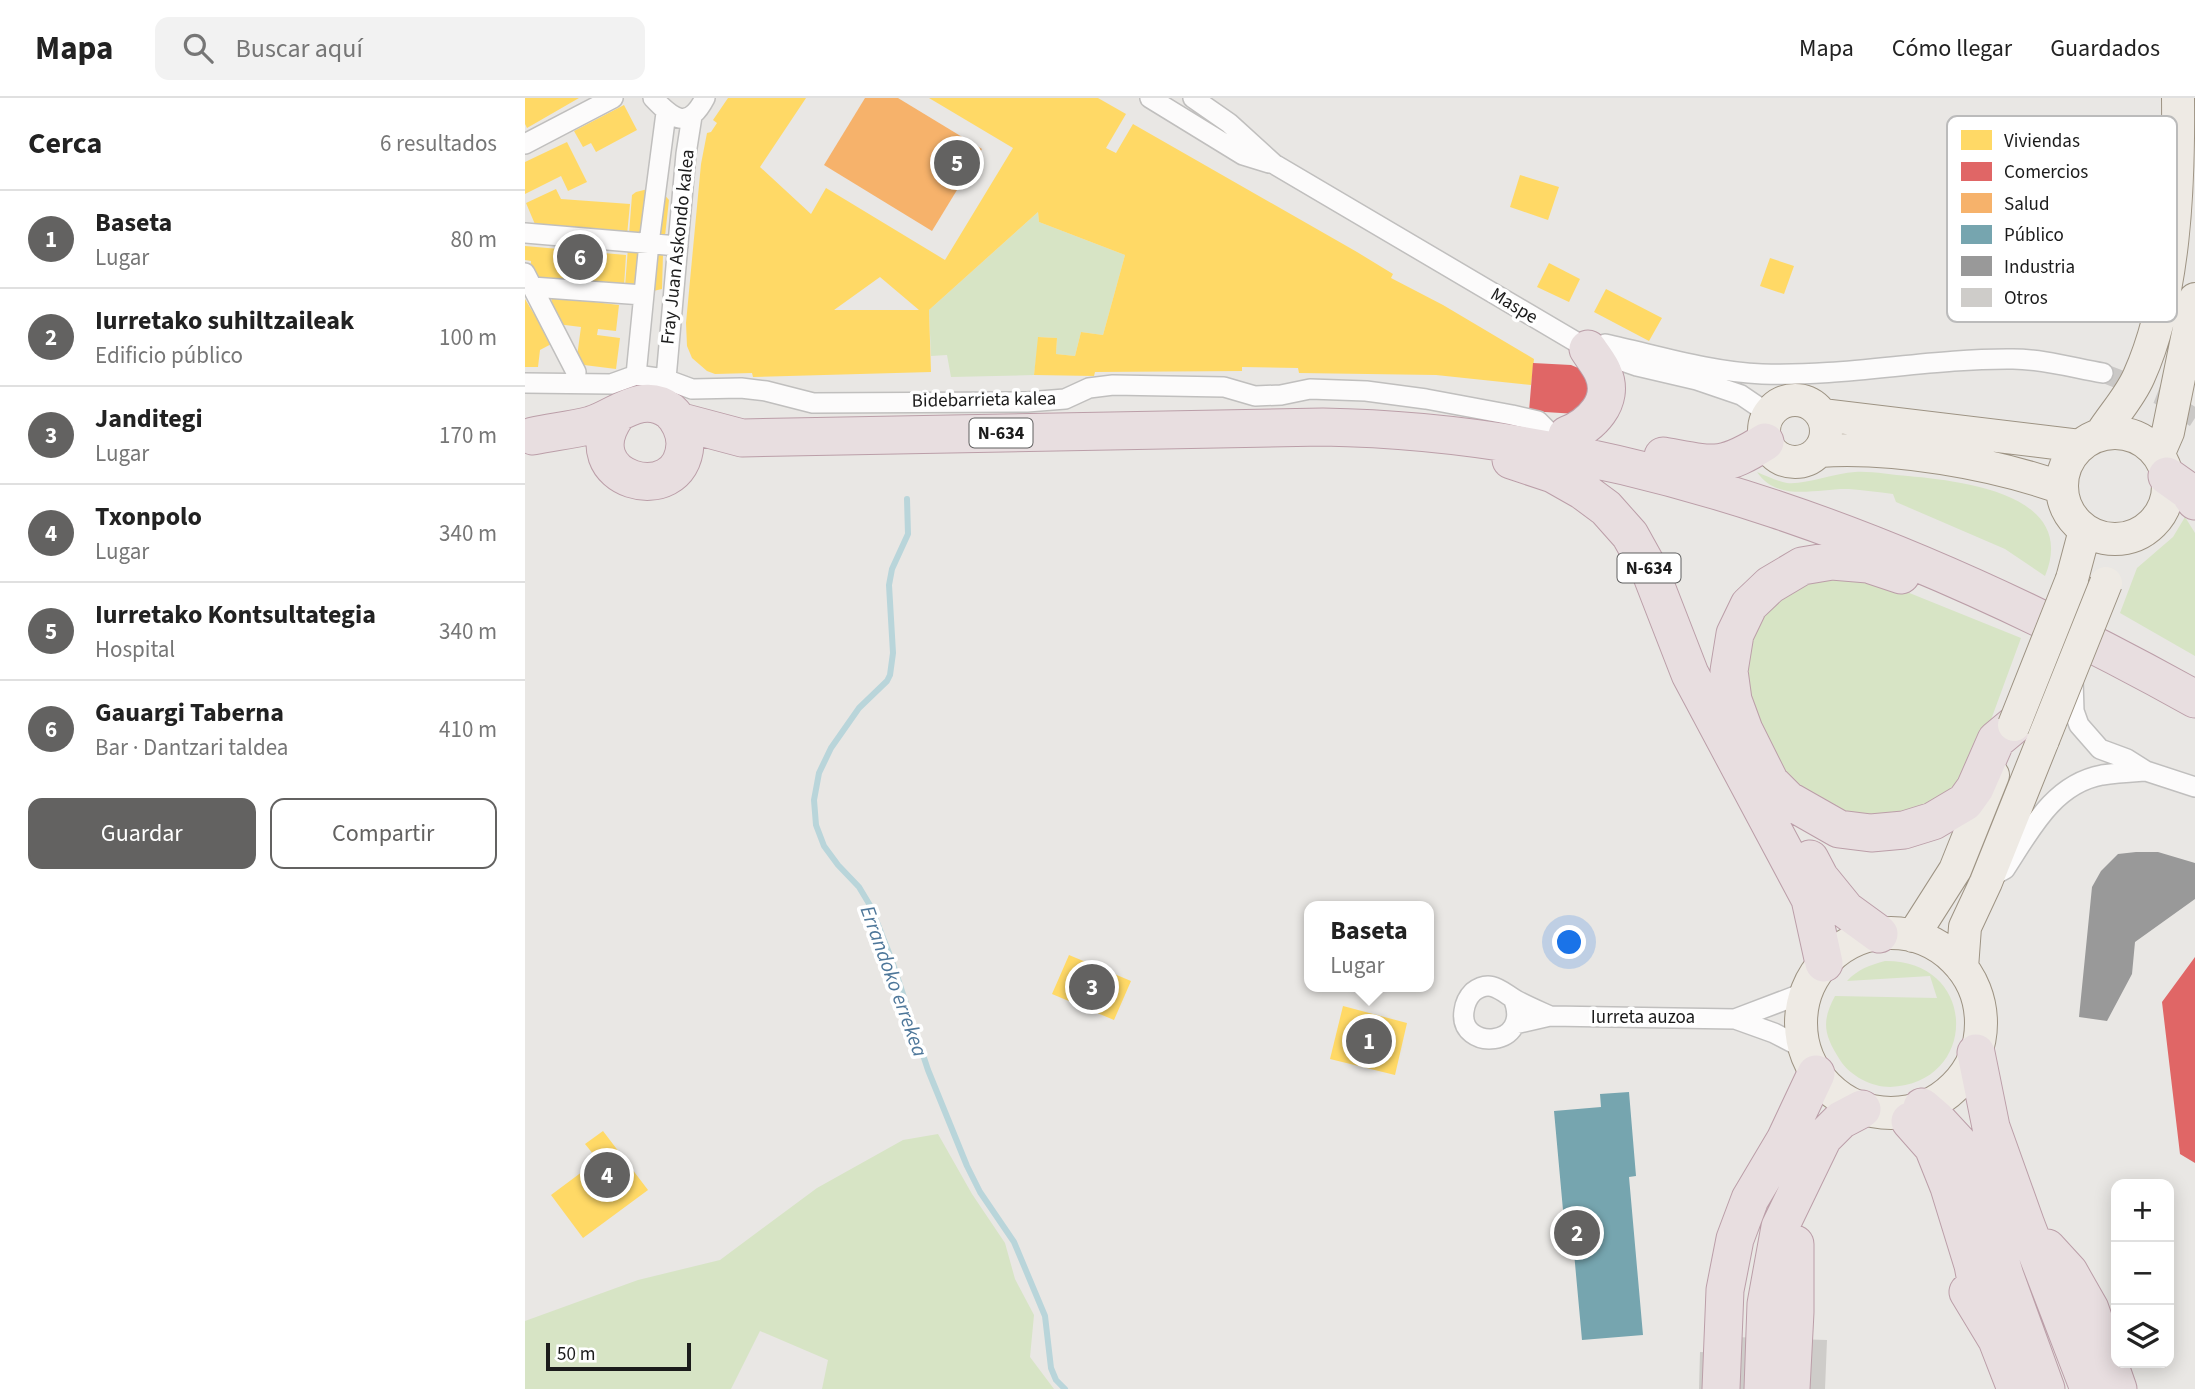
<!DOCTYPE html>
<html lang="es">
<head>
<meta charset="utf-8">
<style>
  body { margin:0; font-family:"Source Sans 3",sans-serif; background:#f2f2f2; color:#222 }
  .controls { position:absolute; right:21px; bottom:21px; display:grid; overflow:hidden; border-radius:14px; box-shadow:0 4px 18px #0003 }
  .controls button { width:63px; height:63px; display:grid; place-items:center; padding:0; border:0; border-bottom:2px solid #e0e0e0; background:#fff; color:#222; font:35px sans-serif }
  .scale { position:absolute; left:21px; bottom:18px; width:145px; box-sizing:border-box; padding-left:7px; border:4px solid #1b1b1b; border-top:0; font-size:19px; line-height:24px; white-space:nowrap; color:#1b1b1b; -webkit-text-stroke:5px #fff; paint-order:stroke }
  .you { position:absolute; left:1045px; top:845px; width:24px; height:24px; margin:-18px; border:5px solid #fff; border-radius:50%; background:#1a73e8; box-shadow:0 0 0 10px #1a73e833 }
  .badge { display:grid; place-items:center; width:46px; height:46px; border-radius:50%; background:#636261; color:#fff; font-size:23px; font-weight:700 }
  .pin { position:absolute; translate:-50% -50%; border:4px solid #fff; box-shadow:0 2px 7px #0006 }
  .popup { position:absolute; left:779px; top:803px; width:130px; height:91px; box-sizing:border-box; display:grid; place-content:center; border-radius:14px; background:#fff; filter:drop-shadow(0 2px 5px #0005); font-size:23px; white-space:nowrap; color:#767676 }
  .popup b { font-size:26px; color:#222 }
  .popup::after { content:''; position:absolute; left:50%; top:100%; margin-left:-14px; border:14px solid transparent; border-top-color:#fff }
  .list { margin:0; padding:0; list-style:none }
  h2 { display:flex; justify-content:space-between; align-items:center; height:91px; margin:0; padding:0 28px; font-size:30px }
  h2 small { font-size:23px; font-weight:400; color:#767676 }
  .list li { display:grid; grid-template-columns:46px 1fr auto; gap:21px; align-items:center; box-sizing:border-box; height:98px; padding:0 28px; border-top:2px solid #e0e0e0 }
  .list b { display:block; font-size:26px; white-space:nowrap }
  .list p { margin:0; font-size:23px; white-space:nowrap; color:#767676 }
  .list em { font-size:23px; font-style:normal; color:#767676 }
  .actions { display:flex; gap:14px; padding:21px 28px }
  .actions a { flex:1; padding:16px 0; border:2px solid #636261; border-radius:14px; text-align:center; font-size:24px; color:#636261 }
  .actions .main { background:#636261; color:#fff }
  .icon { flex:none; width:38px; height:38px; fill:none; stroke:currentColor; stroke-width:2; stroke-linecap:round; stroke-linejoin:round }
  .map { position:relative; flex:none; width:1670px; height:1291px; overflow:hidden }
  header { display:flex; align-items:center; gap:42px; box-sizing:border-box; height:98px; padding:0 35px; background:#fff; border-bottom:2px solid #e0e0e0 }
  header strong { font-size:33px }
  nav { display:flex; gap:38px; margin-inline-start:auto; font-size:24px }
  .search { width:490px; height:63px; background:#f2f2f2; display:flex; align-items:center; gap:18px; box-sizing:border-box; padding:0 24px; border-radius:14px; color:#767676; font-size:26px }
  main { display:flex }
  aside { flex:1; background:#fff }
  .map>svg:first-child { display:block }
  .grass { fill:#d7e4c5 }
  .homes { fill:#ffd966; fill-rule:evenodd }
  .shops { fill:#e06666 }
  .health { fill:#f6b26b }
  .public { fill:#76a5af }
  .industry { fill:#999 }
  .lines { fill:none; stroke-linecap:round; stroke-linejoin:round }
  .stream { stroke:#b9d5da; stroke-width:6 }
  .building { fill:#ceccc9 }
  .street-tunnel { stroke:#cac8c6; stroke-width:19; stroke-dasharray:19 10; stroke-linecap:butt }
  .street-casing { stroke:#c0bfbe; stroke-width:22 }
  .primary-casing { stroke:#9d9383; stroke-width:34 }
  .highway-casing { stroke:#bb9ea8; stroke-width:39 }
  .street { stroke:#fcfbfb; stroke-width:19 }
  .primary { stroke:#eeeae4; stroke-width:32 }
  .highway { stroke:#e8dee0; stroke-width:37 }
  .primary-bridge-casing { stroke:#9d9383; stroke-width:34; stroke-linecap:butt }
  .primary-bridge { stroke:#eeeae4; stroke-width:32 }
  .labels { text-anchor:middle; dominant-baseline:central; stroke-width:7; stroke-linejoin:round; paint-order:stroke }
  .shield { fill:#fff; stroke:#5f5f5f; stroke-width:2 }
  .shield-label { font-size:18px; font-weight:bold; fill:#1b1b1b }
  .street-label { font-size:19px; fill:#1b1b1b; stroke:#fff }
  .water-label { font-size:21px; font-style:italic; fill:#4e779a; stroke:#fff }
  .key { fill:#fff; stroke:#bbb; stroke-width:2 }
  .key-label { font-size:19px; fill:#1b1b1b }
</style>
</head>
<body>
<header>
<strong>Mapa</strong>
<div class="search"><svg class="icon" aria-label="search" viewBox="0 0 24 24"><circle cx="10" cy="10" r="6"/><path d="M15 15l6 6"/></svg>Buscar aquí</div>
<nav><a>Mapa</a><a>Cómo llegar</a><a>Guardados</a></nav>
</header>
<main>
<aside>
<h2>Cerca<small>6 resultados</small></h2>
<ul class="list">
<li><span class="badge">1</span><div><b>Baseta</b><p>Lugar</p></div><em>80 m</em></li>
<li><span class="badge">2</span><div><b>Iurretako suhiltzaileak</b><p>Edificio público</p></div><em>100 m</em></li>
<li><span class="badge">3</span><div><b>Janditegi</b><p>Lugar</p></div><em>170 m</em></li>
<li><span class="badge">4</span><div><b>Txonpolo</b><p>Lugar</p></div><em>340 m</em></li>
<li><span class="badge">5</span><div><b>Iurretako Kontsultategia</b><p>Hospital</p></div><em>340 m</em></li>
<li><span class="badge">6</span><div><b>Gauargi Taberna</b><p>Bar · Dantzari taldea</p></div><em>410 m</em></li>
</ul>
<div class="actions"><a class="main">Guardar</a><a>Compartir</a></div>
</aside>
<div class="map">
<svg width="1670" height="1291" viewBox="0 0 1670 1291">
  <rect width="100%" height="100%" fill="#e9e7e4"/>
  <!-- grass -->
  <path class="grass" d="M513,114L514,124L600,157L578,237L556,234L550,258L531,256L532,240L514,239L509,277L426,279L422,257L406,258L404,212Z
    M1232,374C1241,378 1252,383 1262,385C1280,387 1309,375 1330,374C1347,373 1366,377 1383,378C1437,383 1554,396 1520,478L1480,451L1371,404L1368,396C1353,394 1338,392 1324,391C1293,390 1253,405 1232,374Z
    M1660,419L1670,435V558L1595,515L1612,470L1648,439Z
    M1322,478L1377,492L1496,540L1445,679L1430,702L1336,723L1280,701L1240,652L1215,555C1246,503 1259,485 1322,478Z
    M1360,863C1454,862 1454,986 1365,989C1347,989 1325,978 1315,962C1299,937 1296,924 1310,898L1412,900L1405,878L1322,883C1333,871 1345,867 1360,863Z
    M413,1036L447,1096L480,1145L490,1181L509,1217L505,1259L529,1291H297L303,1262L235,1233L206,1291H0V1223L113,1182L195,1162L292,1090L378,1042Z"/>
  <!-- homes -->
  <path class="homes" d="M0,0H54L2,30L0,26Z
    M203,0H281L235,69L286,116L301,90L420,162L488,50L404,0H573L601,16L581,50L591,55L608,26L832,154L868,176L866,180L918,207L1009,261L1006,287L911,277L774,275L773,270L717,269V273L570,274L569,278L509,277L513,239L532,240L531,256L550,258L556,234L578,237L600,157L514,124L513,114L404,212L406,274L228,279L227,275L190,276L182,273L167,260L162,248L161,225L176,66L182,35L186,34L192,25L188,22ZM355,179L394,212H309Z
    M99,7L112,32L71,54L66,45L58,49L49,33Z
    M42,44L62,84L43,93L36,78L0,96V64Z
    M995,77L1034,89L1023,122L985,109Z
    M31,91L36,101L105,106L102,137L12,131L1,105Z
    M123,91L137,94L144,102L138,156L137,191L124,194L100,189L107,97L111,94Z
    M0,148L101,157L99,188L5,179L6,163L0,162Z
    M1245,160L1269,168L1259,196L1235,188Z
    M1024,165L1055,181L1044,204L1012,189Z
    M1081,191L1137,220L1124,243L1069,214Z
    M27,199L94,207L91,233L73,231L72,237L95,240L91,271L51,266L56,229L32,226L33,216L25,215Z
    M0,201L9,216L12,214L30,244L15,252L13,269H0Z
    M544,857L606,883L589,922L527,896Z
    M818,908L882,925L870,977L805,961Z
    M78,1033L123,1092L58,1140L26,1097L73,1062L60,1046Z"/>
  <!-- shops -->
  <path class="shops" d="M1008,265L1046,267L1063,274L1069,284L1052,316L1004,313Z
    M1670,859V1065L1655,1056L1637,904Z"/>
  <!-- health -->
  <path class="health" d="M340,0H373L457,51L407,133L299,67Z"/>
  <!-- public -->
  <path class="public" d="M1104,994L1111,1078L1104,1079L1118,1237L1057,1242L1045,1111L1038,1112L1029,1013L1076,1009L1075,996Z"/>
  <!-- industry -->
  <path class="industry" d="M1611,754H1633L1670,765V801L1610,844L1607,876L1582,923L1554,919L1567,789L1576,773L1593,756Z"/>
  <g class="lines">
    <!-- stream -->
    <path class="stream" d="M382,401L383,436L367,471L364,487L368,555L365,577L362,583L334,610L306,650L294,675L289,702L291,727L299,748L313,767L334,789L346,809L366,860L403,972L442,1068L455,1094L489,1144L520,1218L526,1270L531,1282L540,1291"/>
  </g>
  <!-- building -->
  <path class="building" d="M1208,1239L1302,1242L1300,1291H1174L1175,1254L1207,1255Z"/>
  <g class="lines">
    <!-- street-tunnel -->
    <path class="street-tunnel" d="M1578,275L1634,297L1670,320"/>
    <!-- street casing -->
    <g class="street-casing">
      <path id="street" d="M128,0C148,21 163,33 180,0
        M625,0L718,57L744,65
        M668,0L704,25L749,66L1063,251L1112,268L1172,282L1216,297L1244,316
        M0,46L88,0
        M0,135L153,148
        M0,175L51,274
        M7,189L118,197
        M1080,246C1131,257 1185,274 1237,276C1321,279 1405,260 1488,261C1518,261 1549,270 1578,275
        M111,277L124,145L141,15
        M0,285L86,286L111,277L140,281L167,291L216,290L241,293L288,305L502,304L540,301L564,290L588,287L699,289L730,298L756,297L785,291L841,293L901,301L987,317L1013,323L1023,333
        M140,292L161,56L167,18
        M1548,582L1549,613L1554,627L1575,651L1602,661L1621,673L1670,689
        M1473,775L1480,771C1505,733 1528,686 1577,677C1591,675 1607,674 1621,673
        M988,900C1009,950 933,954 939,913C940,905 943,899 948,894C966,880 977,894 991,902C1002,908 1014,913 1025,918
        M1210,921L1281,894
        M990,926L1025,918L1210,921L1249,935L1278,950"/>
    </g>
    <!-- primary casing -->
    <g class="primary-casing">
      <path id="primary" d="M1239 333a31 31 0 1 1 62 0a31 31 0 1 1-62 0Z
        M1297,317L1555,348
        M1537 388a53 53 0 1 1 106 0a53 53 0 1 1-106 0Z
        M1576,336C1588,317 1605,299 1614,278C1650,198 1654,87 1653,0
        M1294,353C1369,348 1467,365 1537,390
        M1633,357L1643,334L1670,201
        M1547,481L1560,432
        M1276 925a90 90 0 1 1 180 0a90 90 0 1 1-180 0Z
        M1388,838L1430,772L1468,677
        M1437,870L1440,829L1461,784L1518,642"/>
    </g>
    <!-- highway casing -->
    <g class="highway-casing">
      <path id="highway" d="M153,323L217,340L798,329C1108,334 1402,452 1670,601
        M1042,337C1065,328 1091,304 1078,275C1075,267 1068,259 1063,251
        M8,338C27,334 47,332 66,327C92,319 117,292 145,313C154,321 160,334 160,346C157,413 44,382 92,316
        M1138,358C1188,367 1196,372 1240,344
        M986,362L1028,376L1058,393L1081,410L1105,437L1125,473L1165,576L1285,801L1299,865
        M1642,378L1663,393L1670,403
        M1376,477L1343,466L1307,463L1277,468L1245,487L1224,507L1210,536L1204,573L1208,602L1219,632L1245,684L1263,702L1314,731L1346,735L1379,732L1408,723L1440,704L1450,690L1471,642L1489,627
        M1285,761L1295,780L1321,812L1354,836
        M1451,955L1466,1029L1501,1127L1564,1291
        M1397,1009L1412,1022L1437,1049L1459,1107L1480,1178L1521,1291
        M1385,1023L1408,1049L1424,1089L1448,1167L1457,1215
        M1522,1150L1544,1174L1565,1211L1593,1291
        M1443,1194L1472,1242L1491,1291
        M1196,1291L1200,1192L1210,1141L1225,1101L1260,1042L1291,976
        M1238,1291L1241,1206L1255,1129L1298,1040L1316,1022L1337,1011
        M1266,1291L1270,1214V1146"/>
    </g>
    <!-- street -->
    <use href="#street" class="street"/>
    <!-- primary -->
    <use href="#primary" class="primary"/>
    <!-- highway -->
    <use href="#highway" class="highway"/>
    <!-- primary-bridge casing -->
    <g class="primary-bridge-casing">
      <path id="primary-bridge" d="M1489,627L1547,481
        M1518,642L1581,485"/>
    </g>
    <!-- primary-bridge -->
    <use href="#primary-bridge" class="primary-bridge"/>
  </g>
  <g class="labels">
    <!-- shield labels -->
    <g class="shield">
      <rect x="444.5" y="320.5" width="63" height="29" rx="5"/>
      <rect x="1092.5" y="455.5" width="63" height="29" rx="5"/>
    </g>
    <g class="shield-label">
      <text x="476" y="335">N-634</text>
      <text x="1124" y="470">N-634</text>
    </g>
    <!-- street labels -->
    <g class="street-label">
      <text transform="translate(153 149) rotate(-84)">Fray Juan Askondo kalea</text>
      <text transform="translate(989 208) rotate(31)">Maspe</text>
      <text transform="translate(459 302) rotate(-1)">Bidebarrieta kalea</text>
      <text x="1118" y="919">Iurreta auzoa</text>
    </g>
    <!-- water labels -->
    <g class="water-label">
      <text transform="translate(369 883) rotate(70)">Errandoko errekea</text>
    </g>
  </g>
  <!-- legend -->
  <rect x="1422" y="18" width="230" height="206" rx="10" class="key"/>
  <rect x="1436" y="32" width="31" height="20" fill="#ffd966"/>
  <rect x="1436" y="64" width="31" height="19" fill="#e06666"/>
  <rect x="1436" y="95" width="31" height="20" fill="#f6b26b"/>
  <rect x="1436" y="127" width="31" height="19" fill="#76a5af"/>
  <rect x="1436" y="158" width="31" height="20" fill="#999"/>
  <rect x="1436" y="190" width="31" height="19" fill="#ceccc9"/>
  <g class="key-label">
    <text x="1479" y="49">Viviendas</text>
    <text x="1479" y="80">Comercios</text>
    <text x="1479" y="112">Salud</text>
    <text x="1479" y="143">Público</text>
    <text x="1479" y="175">Industria</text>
    <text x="1479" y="206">Otros</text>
  </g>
</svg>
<div class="controls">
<button>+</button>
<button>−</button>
<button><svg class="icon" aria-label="layers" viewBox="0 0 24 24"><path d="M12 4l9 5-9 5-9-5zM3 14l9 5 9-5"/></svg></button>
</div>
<div class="scale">50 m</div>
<div class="you"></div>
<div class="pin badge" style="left:844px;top:943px">1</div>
<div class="popup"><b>Baseta</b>Lugar</div>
<div class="pin badge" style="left:1052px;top:1135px">2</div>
<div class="pin badge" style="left:567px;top:889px">3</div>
<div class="pin badge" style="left:82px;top:1077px">4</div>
<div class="pin badge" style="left:432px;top:65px">5</div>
<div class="pin badge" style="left:55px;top:159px">6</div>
</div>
</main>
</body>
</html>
